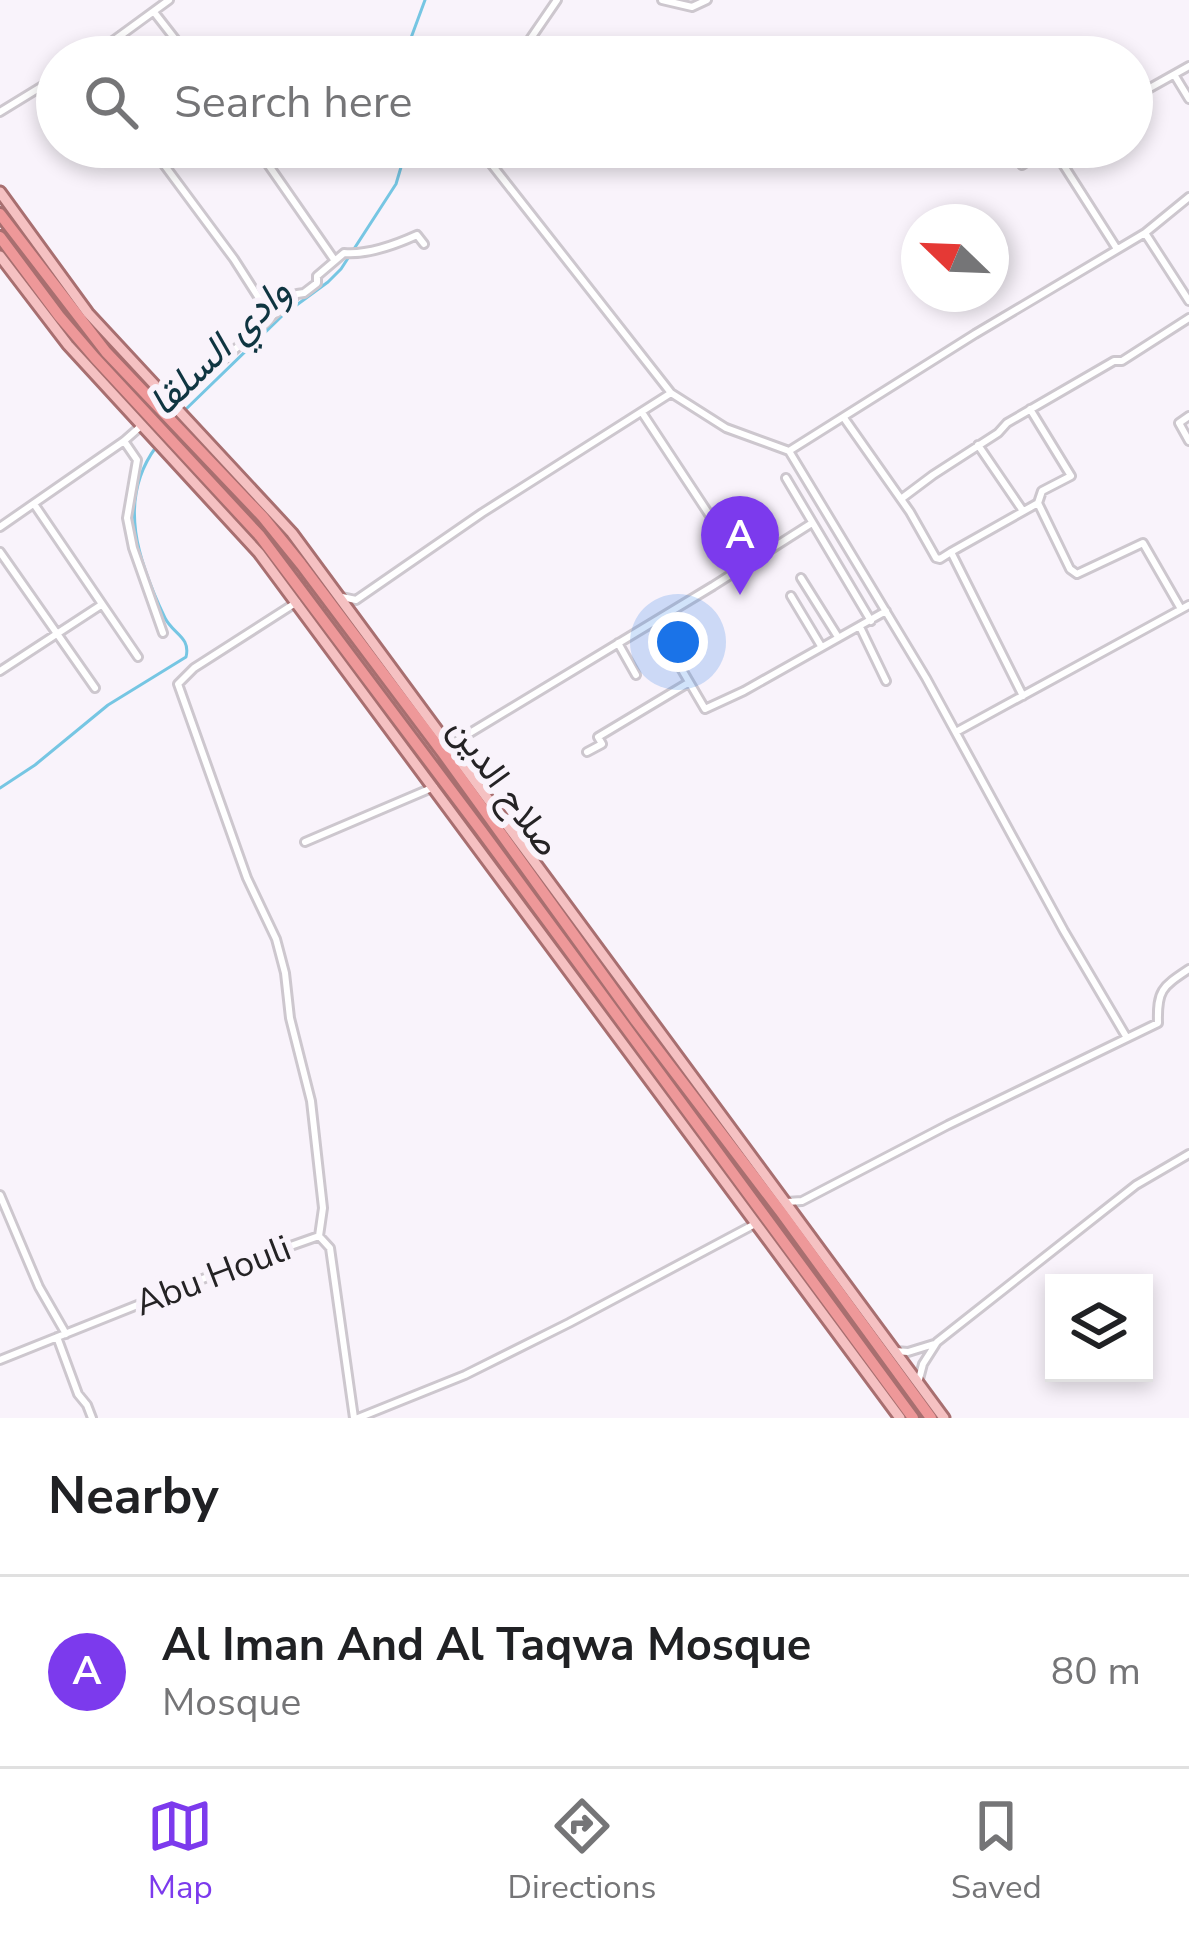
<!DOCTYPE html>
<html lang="en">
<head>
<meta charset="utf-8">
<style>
  body { margin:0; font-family:"Nunito Sans",Vazirmatn,sans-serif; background:#f6f6f6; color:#202124 }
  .controls { position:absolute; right:36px; bottom:36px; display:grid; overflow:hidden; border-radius:0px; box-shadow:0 6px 18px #0003 }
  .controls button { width:108px; height:108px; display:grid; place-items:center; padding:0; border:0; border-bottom:3px solid #e0e0e0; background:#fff; color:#202124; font:60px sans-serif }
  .compass { position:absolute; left:901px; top:204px; width:108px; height:108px; border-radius:50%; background:#fff; box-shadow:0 6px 18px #0003; rotate:293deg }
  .you { position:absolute; left:678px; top:642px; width:42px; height:42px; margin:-30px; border:9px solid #fff; border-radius:50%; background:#1a73e8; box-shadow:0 0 0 18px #1a73e833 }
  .badge { display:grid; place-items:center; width:78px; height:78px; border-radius:50%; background:#7c3aed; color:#fff; font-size:39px; font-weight:700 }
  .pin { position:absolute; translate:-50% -99px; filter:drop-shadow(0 3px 6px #0008) }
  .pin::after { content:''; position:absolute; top:63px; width:42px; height:36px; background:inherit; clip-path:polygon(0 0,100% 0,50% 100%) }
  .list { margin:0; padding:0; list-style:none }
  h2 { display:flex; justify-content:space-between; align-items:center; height:156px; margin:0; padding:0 48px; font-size:51px }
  h2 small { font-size:39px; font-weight:400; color:#757577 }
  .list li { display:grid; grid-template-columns:78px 1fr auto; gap:36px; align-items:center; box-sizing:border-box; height:192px; padding:0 48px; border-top:3px solid #e0e0e0 }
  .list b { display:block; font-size:45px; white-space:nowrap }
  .list p { margin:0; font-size:39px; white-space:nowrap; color:#757577 }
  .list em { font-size:39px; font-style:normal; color:#757577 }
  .icon { flex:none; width:66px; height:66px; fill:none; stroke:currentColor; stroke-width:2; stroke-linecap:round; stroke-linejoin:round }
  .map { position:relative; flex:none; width:1189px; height:1418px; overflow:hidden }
  .search { position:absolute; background:#fff; box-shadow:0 6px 18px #0003; left:36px; right:36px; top:36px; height:132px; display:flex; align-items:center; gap:30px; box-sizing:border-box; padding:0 42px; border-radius:66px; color:#757577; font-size:45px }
  .sheet { height:348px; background:#fff }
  nav { display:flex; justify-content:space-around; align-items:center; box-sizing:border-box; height:168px; border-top:3px solid #e0e0e0; background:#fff; font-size:33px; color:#757577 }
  nav a { display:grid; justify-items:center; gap:6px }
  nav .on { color:#7c3aed }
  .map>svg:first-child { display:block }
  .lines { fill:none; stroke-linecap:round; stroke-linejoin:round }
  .stream { stroke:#76c6e3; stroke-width:3 }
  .minor-casing { stroke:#cdc7ce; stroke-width:12 }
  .major-casing { stroke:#a86f70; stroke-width:15 }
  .highway-casing { stroke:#a86f70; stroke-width:16 }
  .minor { stroke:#fff; stroke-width:6 }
  .major { stroke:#f5c1c2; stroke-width:9 }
  .highway { stroke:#ee9899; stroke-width:10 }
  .labels { text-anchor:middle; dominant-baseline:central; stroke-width:12; stroke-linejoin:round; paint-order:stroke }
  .street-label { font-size:36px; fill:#252325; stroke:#f9f3fb }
  .water-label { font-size:39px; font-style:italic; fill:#0f3541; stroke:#f9f3fb }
</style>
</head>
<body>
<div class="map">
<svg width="1189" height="1418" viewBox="0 0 1189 1418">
  <rect width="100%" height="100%" fill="#f9f3fb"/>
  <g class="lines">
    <!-- stream -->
    <path class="stream" d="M410,57L408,46L425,0
      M184,411L283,315L328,282L341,269L396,184L407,147
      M0,788L35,765L108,705L186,657C191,637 173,634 165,618C139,563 116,501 156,447"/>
    <!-- minor casing -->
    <g class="minor-casing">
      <path id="minor" d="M662,0L692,7L707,0
        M154,12L189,57
        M121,35L138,57
        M91,57L169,0
        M518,57L557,0
        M1175,76L1189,99
        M1132,98L1189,66
        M0,112L44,85L57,79
        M151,147L234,259L271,317L202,379L169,401
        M256,147L333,258
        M478,147L671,393
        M1010,147L1022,165L1049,147
        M1052,147L1117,249
        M159,157L173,147
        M1145,233L1189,301
        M271,317L297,294L304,293L317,283V276L344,253C367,255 395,245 417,235L424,244
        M643,414L743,566
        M1189,416L1179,423L1189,441
        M844,418L910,512L936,558L940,559L951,552L1023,696
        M124,441L137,460L127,518L133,548L163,633
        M978,445L1023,511
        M789,451L926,678L1064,931L1127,1038
        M786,478L871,621
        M901,499L933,475L998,433L1007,423L1114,361H1122L1189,318
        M1038,503L1070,569L1077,574L1143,543L1181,609
        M34,504L138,657
        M0,527L124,441L141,426
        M0,552L95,688
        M951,552L1038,503L1042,491L1071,476L1030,409
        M801,578L838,637
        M791,596L821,646
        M342,597L356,600L482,513L671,393L726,428L789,451L975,334L1145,233L1189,197
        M297,602L194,668L178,684L247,878L276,939L285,973L290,1018L311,1101L323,1208L319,1236
        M654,622L705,709L744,691L886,611
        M860,627L886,681
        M618,643L636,675
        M0,671L101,605
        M956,732L1189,605
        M450,745L713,586L812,523
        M587,752L602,744L598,737L688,683
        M305,842L434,787
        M0,1195L39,1287L66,1334
        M787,1202L802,1201L948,1125L1158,1023C1157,990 1162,987 1189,969
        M57,1337L78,1394L87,1405L92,1418
        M895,1351L908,1352L934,1344
        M0,1360L245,1262L319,1236L330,1248L354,1418
        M918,1383L923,1364L937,1342L1136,1185L1189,1154
        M358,1418L465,1375L569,1323L755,1224"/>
    </g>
    <!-- major casing -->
    <g class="major-casing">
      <path id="major" d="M0,192L88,313L292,533L944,1418
        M0,256L68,345L259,553L900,1418"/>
    </g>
    <!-- highway casing -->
    <g class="highway-casing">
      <path id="highway" d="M0,214L106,352L263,517L301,564L443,753L636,1021L781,1212L931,1418
        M0,237L59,316L95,358L260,536L480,829L913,1418"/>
    </g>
    <!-- minor -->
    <use href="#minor" class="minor"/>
    <!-- major -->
    <use href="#major" class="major"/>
    <!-- highway -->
    <use href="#highway" class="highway"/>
  </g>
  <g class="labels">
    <!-- street labels -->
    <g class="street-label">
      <text transform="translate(504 787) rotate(54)">صلاح الدين</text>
      <text transform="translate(213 1276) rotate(-21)">Abu Houli</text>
    </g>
    <!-- water labels -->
    <g class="water-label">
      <text transform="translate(220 347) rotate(-44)">وادي السلقا</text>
    </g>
  </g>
</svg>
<div class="controls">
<button><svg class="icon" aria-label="layers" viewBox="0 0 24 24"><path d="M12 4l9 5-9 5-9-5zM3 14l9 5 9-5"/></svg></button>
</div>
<svg class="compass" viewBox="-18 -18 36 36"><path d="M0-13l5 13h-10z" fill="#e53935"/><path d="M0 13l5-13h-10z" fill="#757577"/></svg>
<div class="you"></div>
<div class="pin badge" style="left:740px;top:595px">A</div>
<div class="search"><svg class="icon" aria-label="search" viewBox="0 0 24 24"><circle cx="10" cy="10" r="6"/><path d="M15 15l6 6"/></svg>Search here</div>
</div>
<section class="sheet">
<h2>Nearby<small></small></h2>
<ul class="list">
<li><span class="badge">A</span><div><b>Al Iman And Al Taqwa Mosque</b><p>Mosque</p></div><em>80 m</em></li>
</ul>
</section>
<nav>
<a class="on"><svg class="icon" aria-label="map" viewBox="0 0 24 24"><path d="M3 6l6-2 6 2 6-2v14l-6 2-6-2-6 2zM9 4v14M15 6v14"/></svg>Map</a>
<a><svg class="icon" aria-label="directions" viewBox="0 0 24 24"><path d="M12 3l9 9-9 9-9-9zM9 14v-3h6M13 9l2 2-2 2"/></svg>Directions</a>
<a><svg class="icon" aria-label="saved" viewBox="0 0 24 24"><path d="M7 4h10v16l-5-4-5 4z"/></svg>Saved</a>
</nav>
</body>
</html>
